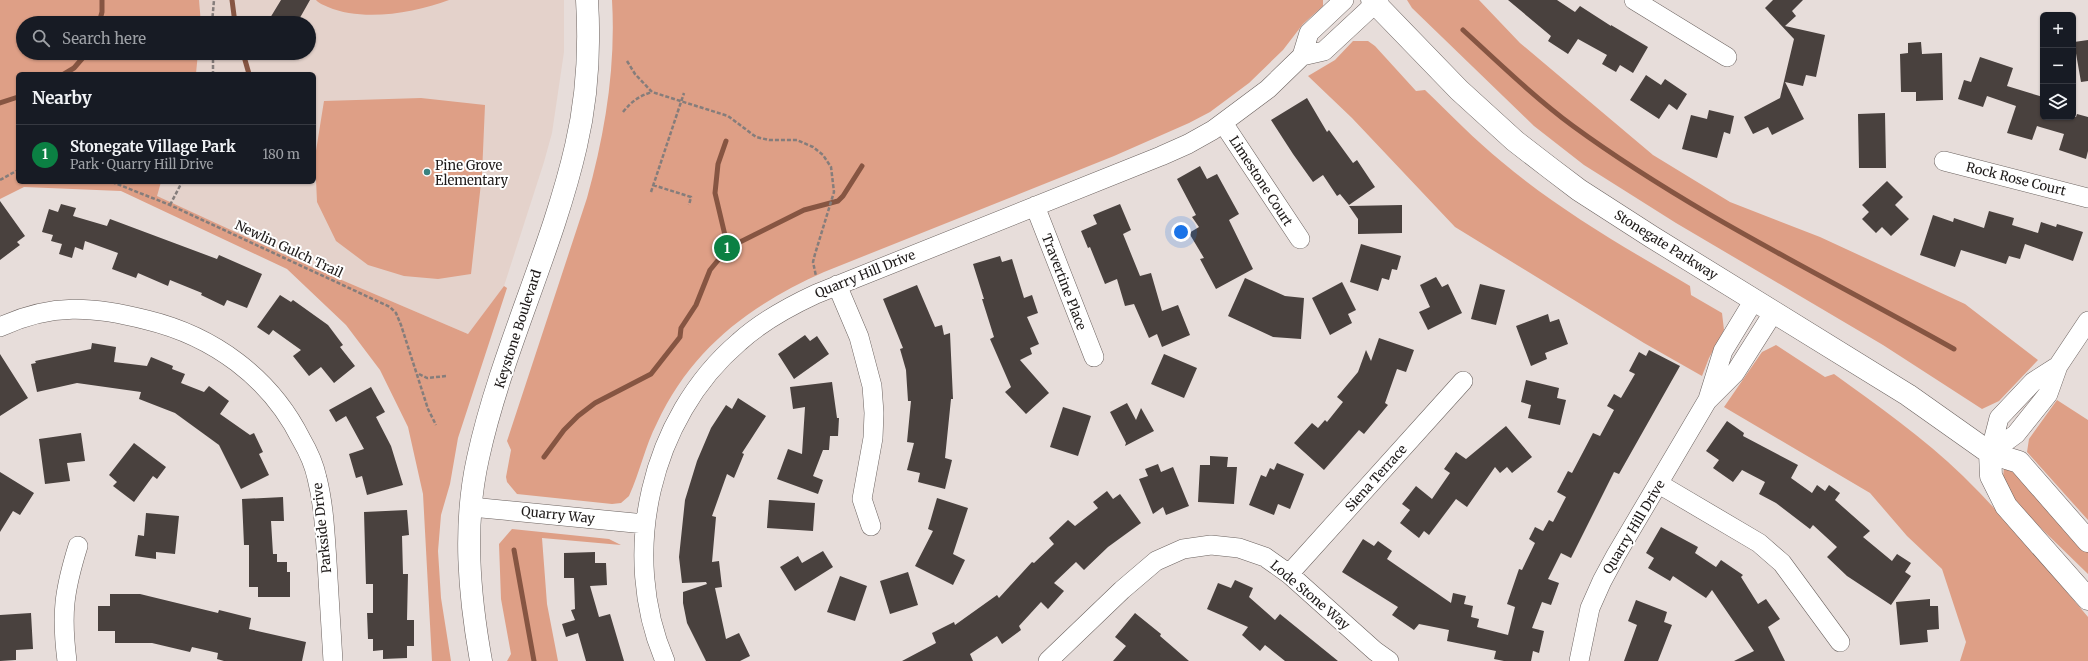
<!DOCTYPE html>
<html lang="en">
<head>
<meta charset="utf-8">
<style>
  body { margin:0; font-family:Merriweather,serif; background:#20242c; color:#f1f3f6 }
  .controls { position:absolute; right:12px; top:12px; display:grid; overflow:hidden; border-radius:6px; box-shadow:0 1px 3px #0004 }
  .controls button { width:36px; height:36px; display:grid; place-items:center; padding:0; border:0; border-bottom:1px solid #363941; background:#171b24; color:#f1f3f6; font:20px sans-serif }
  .you { position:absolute; left:1181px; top:232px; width:14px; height:14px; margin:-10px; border:3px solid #fff; border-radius:50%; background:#1a73e8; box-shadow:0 0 0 6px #1a73e833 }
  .badge { display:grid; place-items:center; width:26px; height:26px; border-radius:50%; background:#0b8043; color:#fff; font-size:13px; font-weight:700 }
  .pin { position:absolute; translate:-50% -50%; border:2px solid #fff; box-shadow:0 1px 4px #0006 }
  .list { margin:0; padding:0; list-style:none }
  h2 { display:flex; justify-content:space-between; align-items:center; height:52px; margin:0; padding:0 16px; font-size:17px }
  h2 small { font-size:13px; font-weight:400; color:#9ea1a6 }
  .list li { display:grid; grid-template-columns:26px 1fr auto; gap:12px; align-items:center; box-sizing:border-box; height:60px; padding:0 16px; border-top:1px solid #363941 }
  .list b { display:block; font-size:15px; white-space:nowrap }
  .list p { margin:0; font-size:13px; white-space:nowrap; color:#9ea1a6 }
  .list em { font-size:13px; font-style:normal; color:#9ea1a6 }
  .icon { flex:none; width:22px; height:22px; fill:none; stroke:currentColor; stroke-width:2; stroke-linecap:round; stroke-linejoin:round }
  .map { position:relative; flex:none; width:2088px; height:661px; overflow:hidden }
  .search { position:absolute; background:#171b24; box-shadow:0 1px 3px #0004; left:16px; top:16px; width:300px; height:44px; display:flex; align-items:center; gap:10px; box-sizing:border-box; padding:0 14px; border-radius:22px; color:#9ea1a6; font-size:15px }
  .panel { position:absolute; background:#171b24; box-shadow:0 1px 3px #0004; left:16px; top:72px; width:300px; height:112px; border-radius:6px }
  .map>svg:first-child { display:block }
  .built { fill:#e4d2cb }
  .green { fill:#de9f86 }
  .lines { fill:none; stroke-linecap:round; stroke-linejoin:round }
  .stream { stroke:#865542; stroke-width:5 }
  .building { fill:#49413e }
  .minor-casing { stroke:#6b625f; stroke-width:20 }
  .tertiary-casing { stroke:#6b625f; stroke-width:23 }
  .path { stroke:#857d7b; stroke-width:2.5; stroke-dasharray:4 2; stroke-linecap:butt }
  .minor { stroke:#fff; stroke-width:19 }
  .tertiary { stroke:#fff; stroke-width:22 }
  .poi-dot { fill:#39827f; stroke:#fff; stroke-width:1.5 }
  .labels { text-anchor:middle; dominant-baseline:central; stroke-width:4; stroke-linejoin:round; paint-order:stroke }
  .poi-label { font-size:13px; fill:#1e1a19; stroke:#fff; text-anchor:start }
  .street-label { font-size:13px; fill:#1e1a19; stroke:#fff }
</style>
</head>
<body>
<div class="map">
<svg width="2088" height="661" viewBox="0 0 2088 661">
  <rect width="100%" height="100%" fill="#e7ddda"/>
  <!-- built -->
  <path class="built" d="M199,0H564V52L552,133L544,162L504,286L468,334L316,269L156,196L161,182H314V74H196L198,53H309V23H201Z"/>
  <!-- green -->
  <path class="green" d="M0,0H199L201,23H23V53H198L196,74H18V182H161L157,196L316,269L468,334L504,286L507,288L458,438L450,484L441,515L438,551L441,598L451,661H432L423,494L408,427L380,370L346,325L287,269L121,191L24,187L0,199Z
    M316,0H449C414,13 363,22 328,7C324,5 318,3 316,0Z
    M612,0H1323V6L1303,24L1283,50L1249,83L1210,112L1189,123L1114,156L824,272C750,305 692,348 657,423C645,446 640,472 629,496L621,503L612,504L517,494L507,482L506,477L511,450L507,441L587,198C605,134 616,67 612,0Z
    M1407,0H1479L1520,43L1653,155L1730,202L1820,237L1965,304L2038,360L1999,401L1982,409L1883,345L1676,223L1584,165L1534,126L1412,8Z
    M1353,41H1368L1375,46L1416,91L1425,90C1450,114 1475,140 1502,162C1560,211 1626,248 1690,286L1691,295L1722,313L1724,330L1709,358L1702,376L1644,343L1455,227L1352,118L1308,76L1335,60Z
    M421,98L485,105L482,174L471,274L438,279L404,276L368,265L336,241L317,202L315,157L324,101Z
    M1776,345L1825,377L1834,374C1878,406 1924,438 1963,476C2008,520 2047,569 2088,617V661H1960L1966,642L1942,569L1907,536L1870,493L1724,407L1762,352Z
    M2057,400L2088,420V520L2027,452L2029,439Z
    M2008,466L2088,550V574L2019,507L2003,477L2004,468Z
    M512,529L609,539L621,545L542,538L547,604L558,661H507L511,654L501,599L499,544Z"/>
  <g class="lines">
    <!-- stream -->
    <path class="stream" d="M232,0L235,23
      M99,23L102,12V0
      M1463,30C1499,63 1534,97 1573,126C1692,213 1826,277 1954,349
      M243,53L249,74
      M64,74L74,68L87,53
      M0,103L18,97
      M726,141L718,164L715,193L728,248
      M544,457L564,430L578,416L595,403L651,374L680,337L681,328L696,305L710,270L728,248L804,210L838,201L843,196L862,166
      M514,550L534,661"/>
  </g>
  <!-- building -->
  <path class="building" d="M281,0H310L297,23H267Z
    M1508,0H1557L1575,12L1580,6L1611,26V25L1648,47L1633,73L1620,65L1616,72L1602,64L1607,55L1578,39L1568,54L1548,41L1551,36Z
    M1773,0H1803L1792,11L1796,16L1785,26L1825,35L1816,77L1806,75L1803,86L1785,82L1804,119L1772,135L1768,127L1753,134L1744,117L1780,98L1794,39L1765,8Z
    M2088,40V81L2081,82L2074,42Z
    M1921,42L1922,54L1942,53L1943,100L1916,101V92H1901L1900,54L1908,53V43Z
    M1980,57L2013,68L2007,86L2043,97V117H2076L2077,114L2088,117V151L2086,159L2059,150L2064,134L2040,127L2037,126L2032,140L2007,133L2016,106L1987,96L1983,107L1958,99L1964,80L1971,82Z
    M1646,75L1661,85L1665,79L1687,94L1677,110L1669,104L1659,119L1630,100Z
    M1307,98L1327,132L1329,130L1353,163L1357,160L1375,187L1349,205L1340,194L1337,196L1323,175L1313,182L1293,154L1271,120Z
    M1709,110L1734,116L1730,134L1724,132L1717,158L1682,149L1691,115L1707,119Z
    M1885,113L1886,168H1859L1858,114Z
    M1200,166L1207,179L1217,174L1239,214L1229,220L1253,269L1216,289L1200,259L1204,258L1189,233L1199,227L1192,217L1196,215L1177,179Z
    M1887,181L1903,197L1895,205L1909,219L1891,236L1882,227L1876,233L1862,219L1869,212L1862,205Z
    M0,201L25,236L17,242L20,245L0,260Z
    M61,204L76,208L73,216L107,226L110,219L217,259L219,255L262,274L247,308L227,300L224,306L201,295L202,293L170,280L168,286L138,273L136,278L112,269L118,253L85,241L83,250L75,247L72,258L59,254L62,244L51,241L53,235L42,232L49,209L58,212Z
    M1120,204L1131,230L1123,234L1140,276L1151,273L1162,311L1178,305L1190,335L1162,347L1157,334L1149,338L1134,304L1125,306L1117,279L1105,284L1090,247L1088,248L1081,231L1097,224L1093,215Z
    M1402,205V233L1358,234V219L1349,206Z
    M1989,211L2014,218L2012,225L2038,233L2041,222L2056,227L2057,224L2083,232L2073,261L2025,244L2020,259L2009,256L2006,264L1961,250L1955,267L1920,255L1933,215L1953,222L1954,218L1984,228Z
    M1361,244L1401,256L1397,270L1392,269L1389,280L1382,278L1378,291L1350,282Z
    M1000,256L1002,262L1012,259L1024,298L1032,295L1038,313L1027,317L1039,344L1030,348L1032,354L1020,360L1049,393L1026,414L1005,392L1011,387L990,339L994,337L982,299H984L973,264Z
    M1436,277L1442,287L1448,284L1462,313L1428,330L1419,312L1430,307L1420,285Z
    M1245,278L1285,296L1304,298L1301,339L1273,337L1228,316Z
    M1342,282L1356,310L1348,314L1352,323L1330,335L1312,298Z
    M1480,284L1505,290L1496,325L1471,319Z
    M917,285L935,327L942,325L944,335L950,333L953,399H951L945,458L952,460L945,489L918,482L920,473L907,470L914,443L907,442L911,401H908L906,370L900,349L903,348L883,299Z
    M280,295L291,302L293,300L328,325L343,345L340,347L355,366L334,383L321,367L309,376L293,356L301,350L273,330L269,335L257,327Z
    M1548,314L1550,322L1559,319L1568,344L1545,353L1547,359L1531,366L1516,326Z
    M805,335L810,341L817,336L829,354L794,379L778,354Z
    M1379,338L1414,350L1406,372L1397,369L1385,403L1388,405L1364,434L1359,430L1324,470L1294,443L1312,423L1318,428L1325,420L1327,422L1343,402L1337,397L1358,372L1366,350L1371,361Z
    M92,343L116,347L114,362L147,366L151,357L173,366L172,369L185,374L181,383L204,392L209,386L229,401L220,414L250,435L254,433L263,452L259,454L269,475L241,489L219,445L175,413L139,399L141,392L77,383L37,392L31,364L36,363L35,361L91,349Z
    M1649,350L1680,366L1619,474L1614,472L1571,558L1561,553L1548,579L1559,583L1551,605L1542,602L1532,628L1544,631L1539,653L1533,651L1531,661H1504L1494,659L1496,651L1447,641L1449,630L1419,624L1414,630L1392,615L1398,607L1342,572L1363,539L1374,546L1378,541L1392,551L1387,559L1451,603L1453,593L1466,596L1464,604L1473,606L1471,617L1479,619L1477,627L1508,635L1515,607L1507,604L1519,569L1522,570L1535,543L1529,539L1535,527L1543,531L1549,520L1553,522L1566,497L1557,492L1568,471L1572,473L1593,433L1600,436L1614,410L1607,406L1614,394L1621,398L1635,374L1629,371L1639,352L1646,356Z
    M0,354L28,398L0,416Z
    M1164,354L1197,368L1184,398L1151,384Z
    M1526,380L1559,388L1557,398L1566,400L1560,425L1528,418L1531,405L1521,402Z
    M832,382L837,418H839L838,436H830L829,450H823L813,476L823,480L818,494L777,479L788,449L802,454L805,407L793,409L790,387Z
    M371,387L385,412L376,417L391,446L403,485L367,495L362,476L356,478L349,454L364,449L346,416L336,422L329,410Z
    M738,398L766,416L742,453L744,454L734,478L727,474L712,516L716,517L712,562L719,561L722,587L715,588L726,639L739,633L750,656L740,661H706L687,623L683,603V592L707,584L706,582L682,583L679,557L685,500L697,461L711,428L726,405L732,409Z
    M1127,403L1136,420L1141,408L1154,431L1125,446L1126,443L1110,412Z
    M1063,407L1091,416L1078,456L1050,447Z
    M1727,421L1744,433L1743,436L1798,465L1791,478L1812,493L1817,485L1825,491L1829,485L1840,493L1835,500L1870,531L1863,537L1892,561L1897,554L1911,563L1905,572L1911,576L1891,605L1847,576L1827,557L1837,547L1813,525L1810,529L1776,503L1759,494L1765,482L1742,470L1733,482L1713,468L1719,460L1706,451Z
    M1506,426L1532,457L1512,473L1507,467L1500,473L1495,467L1467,507L1456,499L1429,535L1424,531L1419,538L1400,523L1410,510L1402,504L1416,486L1432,499L1450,473L1444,469L1456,452L1466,459Z
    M81,433L85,461L67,463L70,481L45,484L39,439Z
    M134,443L166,467L157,479L153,476L134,502L113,486L117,482L109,475Z
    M1210,456L1228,457L1227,467H1237L1234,504L1198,502L1200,465H1210Z
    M1277,463L1304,474L1290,509L1278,504L1274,515L1249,505L1261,475L1266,477L1270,468L1274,470Z
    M1158,464L1161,472L1173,467L1189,506L1166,515L1163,507L1153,514L1139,479L1148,476L1145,469Z
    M0,472L34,493L20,515L13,511L0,532Z
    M1107,491L1113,499L1120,494L1141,523L1108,547L1084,570L1076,562L1054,583L1064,591L1048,609L1041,602L1019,626L1021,630L1002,644L997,636L970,654L973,661H902L936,643L932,633L954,622L955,625L997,595L999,598L1032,562L1034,563L1054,544L1049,538L1068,520L1075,526L1098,508L1093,502Z
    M283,497L284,521H271L273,554H277V562H287V572H290V597H258V587H249V545H244L242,499Z
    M937,498L968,508L953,554L965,560L953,585L915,566L933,531L928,529Z
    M769,500L815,503L813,531L767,528Z
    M407,510L409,535L402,536L403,574H408L407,620H414V646H407V658L383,659V650L373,651V639H368L367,613H373V584H366L364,512Z
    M146,513L179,516L175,554L156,552V559L135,556L138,535L144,536Z
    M1661,527L1698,547L1695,553L1716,567L1721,560L1743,575L1741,577L1758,604L1766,599L1780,619L1768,627L1785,661H1734L1754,651L1712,590L1706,598L1673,576L1670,581L1648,568L1654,558L1646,553Z
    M823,551L833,567L795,591L780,567L798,556L802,563Z
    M595,552V563H606L607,585L590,586L599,617L610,614L624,661H586L578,633L566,637L562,624L575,620L571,610L575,609L574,578H564V553Z
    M908,572L918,605L890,614L880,581Z
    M840,576L867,586L855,621L827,612Z
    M1235,580L1253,588L1249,597L1275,620L1280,614L1338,661H1285L1265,645L1260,651L1242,635L1248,627L1207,609L1218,583L1231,588Z
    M110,594H140L218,613L219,610L251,618L249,629L306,642L302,661H224L217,659L218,653L192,647L190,652L152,643H115V631H98V606H110Z
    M1930,599V606H1938L1939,629L1927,630L1928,642L1900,645L1896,602Z
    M1636,600L1667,612L1664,622L1672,625L1658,661H1624L1637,625L1628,621Z
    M31,613L33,649L16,650V660L0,661V615Z
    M1135,613L1161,634L1160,636L1189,661H1113L1126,646L1115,637Z"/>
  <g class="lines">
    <!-- minor casing -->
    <g class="minor-casing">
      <path id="minor" d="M1634,0L1727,57
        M1302,56L1324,51L1379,0
        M1223,123L1300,239
        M1944,161L2088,198
        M1035,206L1094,357
        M837,285L859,337L872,386L874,413L873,438L862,499L871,526
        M0,327C51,303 93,306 147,320C213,336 270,377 301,439C308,451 314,464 317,478C324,506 325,533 327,562C329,595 331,628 333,661
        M1708,399L1723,351L1754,300
        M1990,453L2016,434L2048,394L2058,366L2088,321
        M1990,453L1999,418L2033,382L2058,366
        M1659,484L1759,543L1782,563L1840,642
        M471,507L645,524
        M1289,574L1463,381
        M67,661C61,614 64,591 78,546
        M665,661C619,554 650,418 739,342C762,321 788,307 816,294L1161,156L1188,144L1213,130L1268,89L1302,56L1309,33L1344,0
        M1048,661L1122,590L1156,561L1183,549L1211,545L1239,548L1265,557L1289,574L1375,651L1389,661
        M1579,661L1590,608L1602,581L1616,555L1707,401L1735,373L1773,313"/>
    </g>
    <!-- tertiary casing -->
    <g class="tertiary-casing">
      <path id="tertiary" d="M1372,0L1459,90L1515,141L1550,168L1579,190L1652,237L1908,395L1990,453L2019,462L2088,541
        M1990,453L1991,476L2006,506L2088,599
        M481,661C469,594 463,525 478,458C501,352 552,251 576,146C587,99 590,48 587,0"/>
    </g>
    <!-- path -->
    <path class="path" d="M212,23L214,0
      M213,53V74
      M627,61L635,74L652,92L728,116L756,137L769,140H797L813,147L823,155L831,167L834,192L815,254L813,262L816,276
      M623,112C632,101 639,96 652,92
      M0,180L18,170
      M112,182L170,205L390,307L396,313L401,325L428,409L436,425
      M653,185L691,197L689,205
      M651,192L684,93
      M170,205L182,182
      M419,374L427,378L446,376"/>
    <!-- minor -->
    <use href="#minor" class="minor"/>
    <!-- tertiary -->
    <use href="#tertiary" class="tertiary"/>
  </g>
  <!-- markers -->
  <circle class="poi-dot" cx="427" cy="172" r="4"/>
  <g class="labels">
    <!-- poi labels -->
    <g class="poi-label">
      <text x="435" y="165">Pine Grove<tspan x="435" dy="15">Elementary</tspan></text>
    </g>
    <!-- street labels -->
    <g class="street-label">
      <text transform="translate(2016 179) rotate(14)">Rock Rose Court</text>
      <text transform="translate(1261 181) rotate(57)">Limestone Court</text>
      <text transform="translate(1666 245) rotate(32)">Stonegate Parkway</text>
      <text transform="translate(289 249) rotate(25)">Newlin Gulch Trail</text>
      <text transform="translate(865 274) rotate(-22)">Quarry Hill Drive</text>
      <text transform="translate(1064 282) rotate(69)">Travertine Place</text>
      <text transform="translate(518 329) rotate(-72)">Keystone Boulevard</text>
      <text transform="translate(1376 478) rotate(-48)">Siena Terrace</text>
      <text transform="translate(558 515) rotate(6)">Quarry Way</text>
      <text transform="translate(1634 527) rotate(-59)">Quarry Hill Drive</text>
      <text transform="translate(322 528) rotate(-96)">Parkside Drive</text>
      <text transform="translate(1310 595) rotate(40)">Lode Stone Way</text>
    </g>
  </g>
</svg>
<div class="controls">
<button>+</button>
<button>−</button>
<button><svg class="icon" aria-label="layers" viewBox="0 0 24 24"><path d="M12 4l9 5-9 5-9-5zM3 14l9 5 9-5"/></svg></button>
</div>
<div class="you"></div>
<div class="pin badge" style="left:727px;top:248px">1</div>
<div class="search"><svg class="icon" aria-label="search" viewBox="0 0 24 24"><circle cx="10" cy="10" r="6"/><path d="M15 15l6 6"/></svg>Search here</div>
<section class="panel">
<h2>Nearby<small></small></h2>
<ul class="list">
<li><span class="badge">1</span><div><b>Stonegate Village Park</b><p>Park · Quarry Hill Drive</p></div><em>180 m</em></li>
</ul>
</section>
</div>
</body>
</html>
